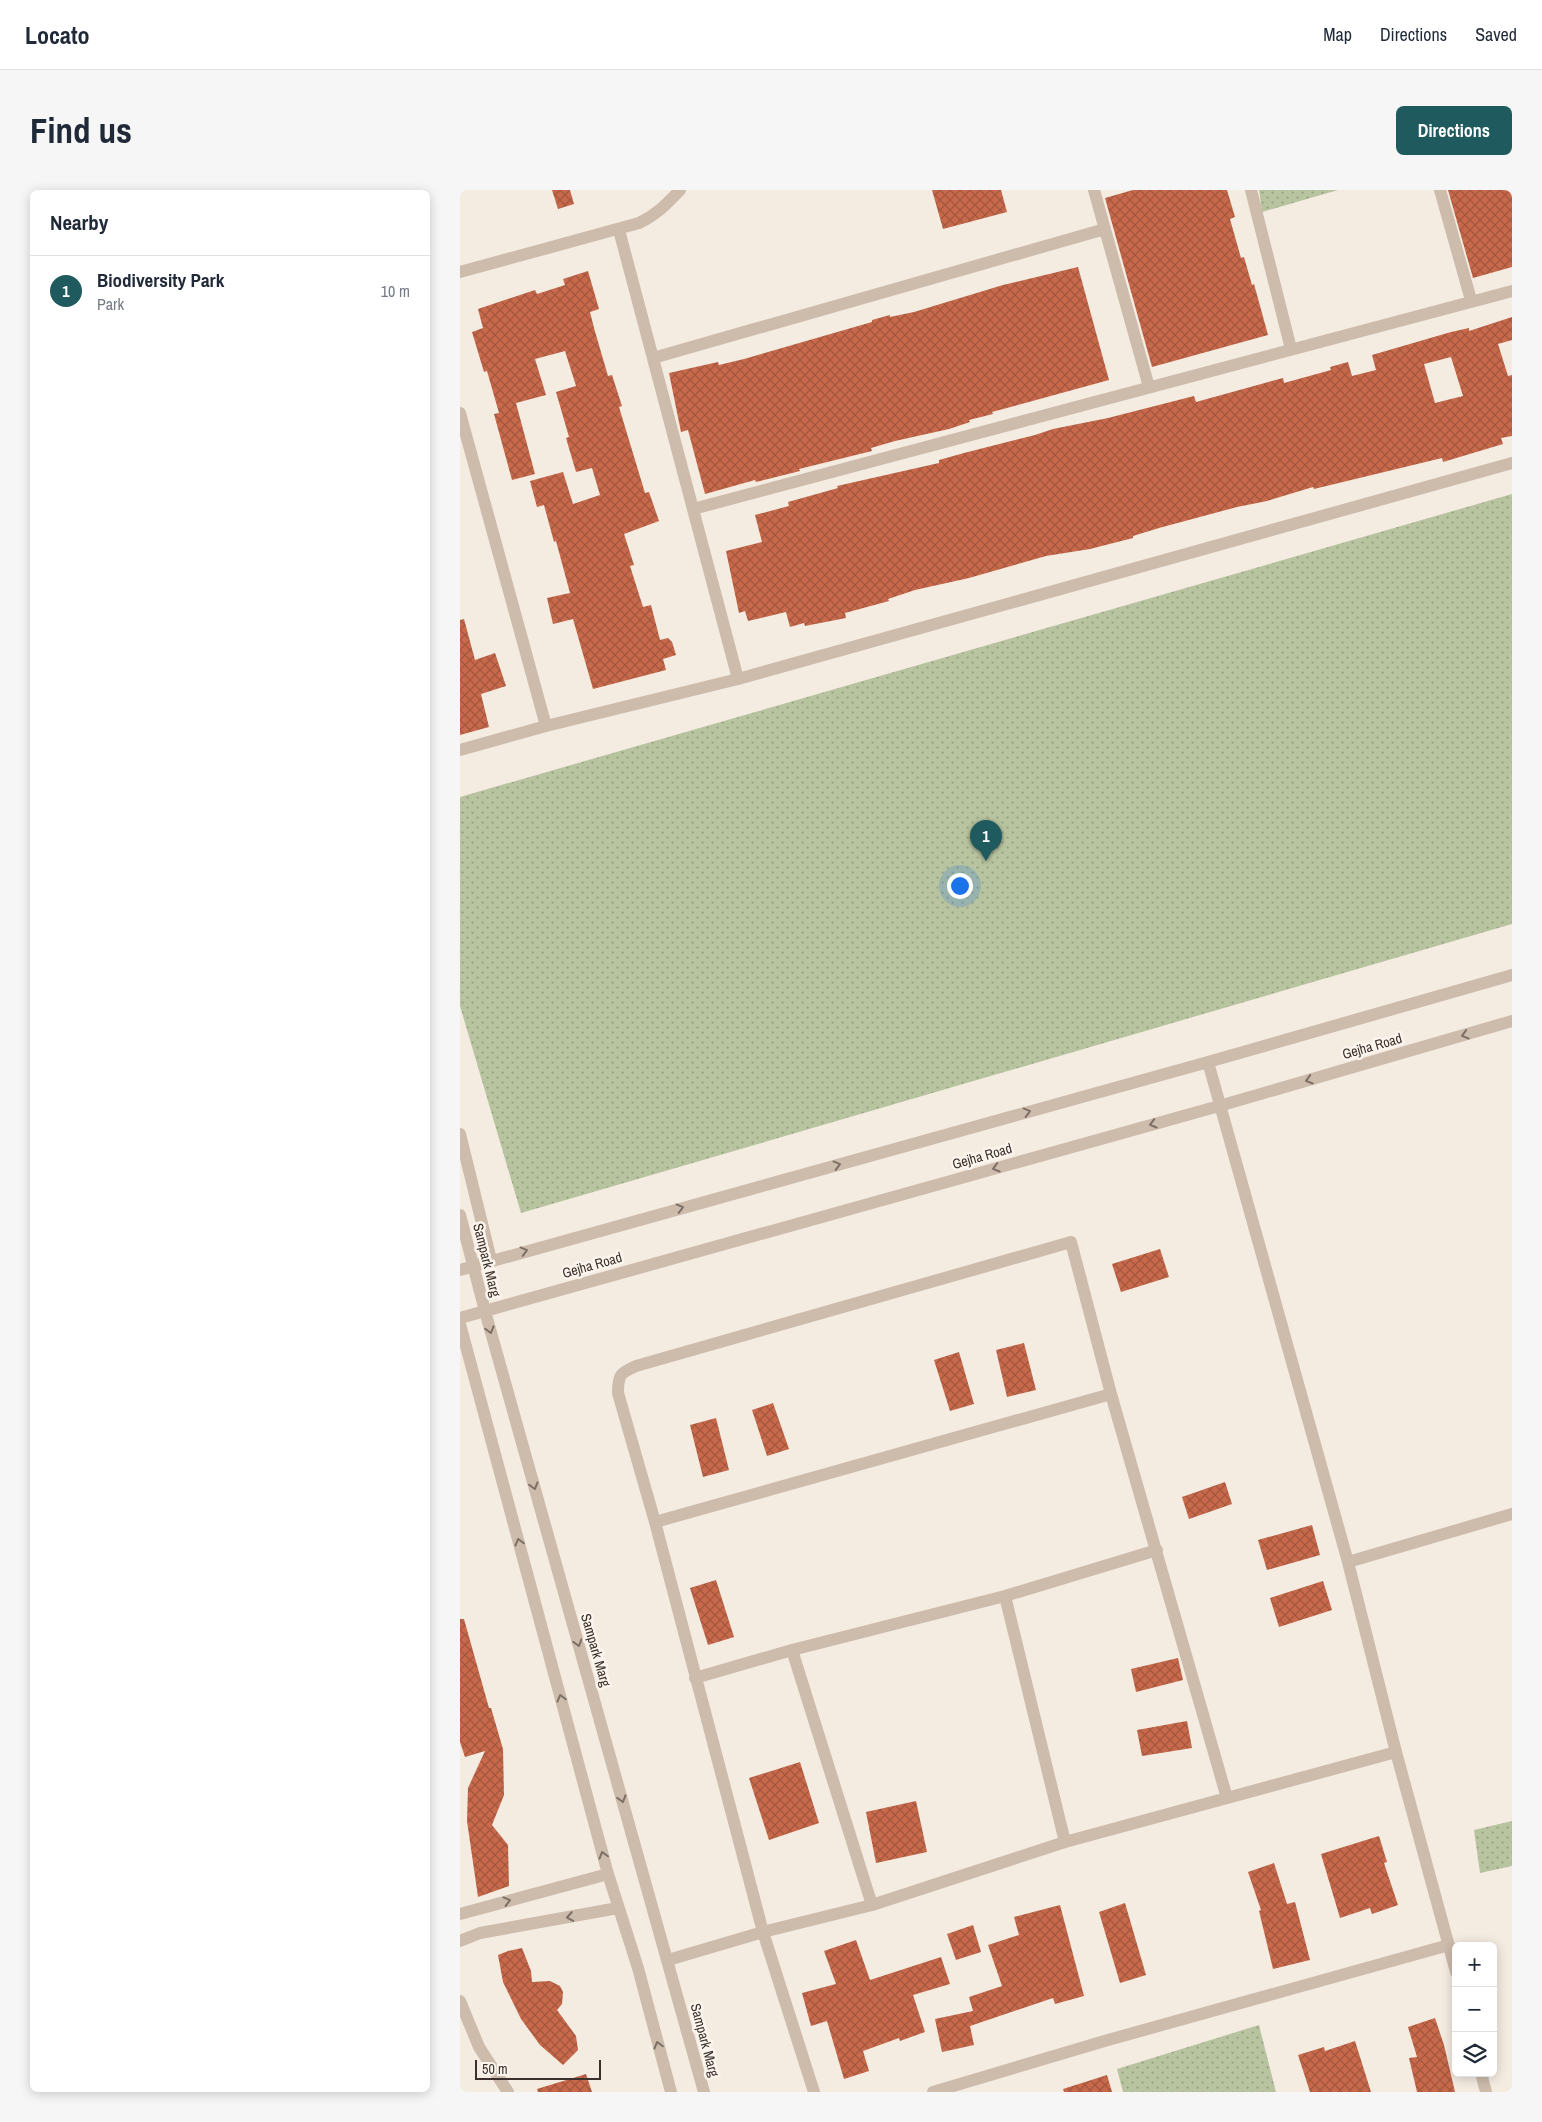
<!DOCTYPE html>
<html lang="en">
<head>
<meta charset="utf-8">
<style>
  body { margin:0; font-family:"Archivo Narrow",sans-serif; background:#f6f6f7; color:#1f2937 }
  .controls { position:absolute; right:15px; bottom:15px; display:grid; overflow:hidden; border-radius:8px; box-shadow:0 2px 12px #0003 }
  .controls button { width:45px; height:45px; display:grid; place-items:center; padding:0; border:0; border-bottom:1px solid #e0e1e3; background:#fff; color:#1f2937; font:25px sans-serif }
  .scale { position:absolute; left:15px; bottom:12px; width:126px; box-sizing:border-box; padding-left:5px; border:2px solid #3b302b; border-top:0; font-size:14px; line-height:18px; white-space:nowrap; color:#3b302b; -webkit-text-stroke:4px #fbf5ee; paint-order:stroke }
  .you { position:absolute; left:499px; top:695px; width:18px; height:18px; margin:-12px; border:4px solid #fff; border-radius:50%; background:#1a73e8; box-shadow:0 0 0 8px #1a73e833 }
  .badge { display:grid; place-items:center; width:32px; height:32px; border-radius:50%; background:#1f5a5e; color:#fff; font-size:16px; font-weight:700 }
  .pin { position:absolute; translate:-50% -41px; filter:drop-shadow(0 1px 2px #0008) }
  .pin::after { content:''; position:absolute; top:26px; width:18px; height:15px; background:inherit; clip-path:polygon(0 0,100% 0,50% 100%) }
  .list { margin:0; padding:0; list-style:none }
  h2 { display:flex; justify-content:space-between; align-items:center; height:65px; margin:0; padding:0 20px; font-size:21px }
  h2 small { font-size:16px; font-weight:400; color:#747a83 }
  .list li { display:grid; grid-template-columns:32px 1fr auto; gap:15px; align-items:center; box-sizing:border-box; height:70px; padding:0 20px; border-top:1px solid #e0e1e3 }
  .list b { display:block; font-size:19px; white-space:nowrap }
  .list p { margin:0; font-size:16px; white-space:nowrap; color:#747a83 }
  .list em { font-size:16px; font-style:normal; color:#747a83 }
  .icon { flex:none; width:28px; height:28px; fill:none; stroke:currentColor; stroke-width:2; stroke-linecap:round; stroke-linejoin:round }
  .map { position:relative; flex:none; width:1052px; height:1902px; overflow:hidden; border-radius:8px }
  header { display:flex; align-items:center; gap:30px; box-sizing:border-box; height:70px; padding:0 25px; background:#fff; border-bottom:1px solid #e0e1e3 }
  header strong { font-size:24px }
  nav { display:flex; gap:28px; margin-inline-start:auto; font-size:18px }
  .intro { display:flex; align-items:center; justify-content:space-between; box-sizing:border-box; height:120px; padding:0 30px }
  h1 { margin:0; font-size:35px }
  .button { padding:12px 22px; border-radius:8px; background:#1f5a5e; color:#fff; font-size:18px; font-weight:700 }
  main { display:flex; gap:30px; padding:0 30px }
  aside { flex:1; background:#fff; border-radius:8px; box-shadow:0 2px 12px #0003 }
  .map>svg:first-child { display:block }
  .park { fill:url(#park-dots) }
  .building { fill:url(#building-cross-hatch); fill-rule:evenodd }
  .lines { fill:none; stroke-linecap:round; stroke-linejoin:round }
  .minor { stroke:#cdbbac; stroke-width:12 }
  .oneway { stroke:#7d6f65 }
  .labels { text-anchor:middle; dominant-baseline:central; stroke-width:5; stroke-linejoin:round; paint-order:stroke }
  .street-label { font-size:14px; fill:#3b302b; stroke:#fbf5ee }
</style>
</head>
<body>
<header>
<strong>Locato</strong>
<nav><a>Map</a><a>Directions</a><a>Saved</a></nav>
</header>
<div class="intro"><h1>Find us</h1><a class="button">Directions</a></div>
<main>
<aside>
<h2>Nearby<small></small></h2>
<ul class="list">
<li><span class="badge">1</span><div><b>Biodiversity Park</b><p>Park</p></div><em>10 m</em></li>
</ul>
</aside>
<div class="map">
<svg width="1052" height="1902" viewBox="0 0 1052 1902">
  <defs>
    <pattern id="park-dots" width="8" height="8" patternUnits="userSpaceOnUse" patternTransform="scale(1.25)"><rect width="8" height="8" fill="#b8c4a0"/><path d="M2 2h.1M6 6h.1" fill="none" stroke="#97a083" stroke-width="1.8" stroke-linecap="round"/></pattern>
    <pattern id="building-cross-hatch" width="8" height="8" patternUnits="userSpaceOnUse" patternTransform="scale(1.25)"><rect width="8" height="8" fill="#c8694b"/><path d="M0 0l8 8M0 8l8-8" fill="none" stroke="#a4573f"/></pattern>
  </defs>
  <rect width="100%" height="100%" fill="#f4ebe1"/>
  <!-- park -->
  <path class="park" d="M799,0H878L802,22Z
    M1052,304V734L61,1023L0,816V607Z
    M1052,1631V1676L1020,1683L1014,1640Z
    M799,1835L816,1902H663L657,1879Z"/>
  <!-- building -->
  <path class="building" d="M92,0H110L114,14L98,19Z
    M472,0H541L547,22L483,39Z
    M673,0H767L775,27L770,29L781,68L784,67L792,95L794,94L808,145L692,177L645,8Z
    M988,0H1052V77L1013,88Z
    M618,77L649,190L532,222L533,224L509,230L510,232L489,239L435,251L411,258L412,261L339,279L340,281L296,292L295,290L245,304L228,240L221,242L209,183L258,172L259,175L284,169L412,132V130L430,125V127L454,122L543,95Z
    M128,81L139,119L130,122L134,138L148,186L152,185L162,216L159,217L185,303L189,302L199,331L164,344L174,375L170,376L183,417L191,415L200,450L208,448L212,452L216,465L203,469L206,480L133,499L113,429L93,434L87,408L110,403L96,351L94,352L84,315L77,317L70,291L103,282L113,314L140,305L132,278L116,282L106,248L109,247L96,202L116,196L105,161L75,169L86,205L56,213L75,284L52,290L34,224L39,223L27,181L24,182L12,142L23,138L18,119L75,100L77,104L105,95L103,89Z
    M1052,127V150L1038,154L1048,186L1052,185V246L1041,248L1043,254L983,272L982,268L854,299L853,297L807,311L777,317L699,338L673,346V348L630,359L586,366L509,388L455,400L428,409L429,411L385,423L386,428L345,436L344,433L330,437L326,422L288,431L285,421L279,423L266,361L302,352L295,325L329,316L328,312L378,298L377,296L479,273V270L504,263L575,245L593,239L648,228L734,206L736,212L823,188L824,193L871,180L870,177L888,172L892,186L916,180L912,165L991,142L1009,138V141ZM991,167L1003,206L975,213L964,174Z
    M4,429L15,470L35,463L46,496L21,504L29,537L0,545V430Z
    M700,1059L709,1087L661,1102L652,1074Z
    M564,1153L576,1200L547,1207L536,1160Z
    M499,1162L514,1214L490,1221L474,1170Z
    M313,1213L329,1259L307,1266L292,1220Z
    M256,1228L269,1280L243,1287L230,1235Z
    M765,1292L772,1314L729,1329L722,1307Z
    M852,1335L860,1365L807,1380L798,1350Z
    M256,1390L274,1447L248,1455L230,1398Z
    M863,1391L872,1420L819,1437L810,1408Z
    M0,1429H4L29,1518H31L43,1559L44,1605L32,1635L48,1655L49,1696L18,1707L7,1631L8,1598L25,1561L5,1567L0,1552Z
    M718,1468L723,1490L676,1502L671,1479Z
    M727,1531L732,1558L682,1566L677,1540Z
    M340,1572L359,1633L309,1650L289,1588Z
    M456,1611L467,1662L416,1673L406,1622Z
    M919,1646L927,1672L924,1673L938,1715L912,1724L910,1718L880,1728L861,1664Z
    M814,1673L827,1714L835,1712L850,1770L813,1779L799,1721L801,1720L788,1682Z
    M665,1713L686,1785L660,1793L639,1722Z
    M600,1715L624,1806L595,1814L593,1808L510,1836L514,1855L482,1862L475,1829L513,1821L509,1807L542,1796L528,1755L559,1745L554,1727Z
    M513,1735L521,1762L496,1770L487,1744Z
    M396,1750L410,1790L481,1767L490,1794L453,1805L465,1842L440,1851L439,1848L403,1861L409,1881L384,1889L367,1831L351,1836L342,1803L376,1794L364,1761Z
    M62,1758L71,1781L72,1792L90,1791L100,1796L103,1802L102,1814L97,1820L116,1846L118,1860L103,1875L80,1855L61,1829L43,1792L38,1765L48,1761Z
    M975,1828L984,1855L995,1902H957L949,1868L957,1867L948,1837Z
    M895,1851L911,1902H850L838,1865L864,1857L865,1861Z
    M126,1884L132,1902H78L77,1899Z
    M647,1885L652,1902H604L603,1899Z"/>
  <g class="lines">
    <!-- minor -->
    <path class="minor" d="M634,0L689,197
      M791,0L831,159
      M980,0L1011,110
      M159,40L278,489
      M0,82L179,33C196,25 207,14 220,0
      M193,168L645,39
      M0,223L86,536
      M233,319L1052,101
      M0,560L86,536L278,489L1052,273
      M748,872L888,1372L936,1562L996,1782
      M0,944L31,1070
      M0,1025L25,1121L244,1902
      M0,1080L748,872L1052,785
      M0,1128L759,916L1052,831
      M0,1134L148,1684L178,1778L211,1902
      M195,1332L651,1204
      M888,1372L1052,1324
      M545,1406L605,1652
      M332,1460L412,1715
      M235,1488L332,1460L545,1406L697,1360
      M0,1724L148,1684
      M0,1751L20,1743L158,1718
      M208,1770L303,1742L412,1715L605,1652L936,1562
      M0,1811L19,1857L48,1902
      M1021,1883L1026,1902
      M354,1902L303,1742L195,1332L158,1203C158,1185 160,1183 176,1176L611,1052L651,1204L767,1608
      M473,1902L648,1850L989,1755"/>
  </g>
  <!-- one-way arrows -->
  <defs><path id="oneway-chevron" d="M-2-3.5L2.5 0L-2 3.5" fill="none" stroke-width="1.6" stroke-linecap="round" stroke-linejoin="round" transform="scale(1.25)"/></defs>
  <g class="oneway">
    <use href="#oneway-chevron" transform="translate(1005 845) rotate(164)"/>
    <use href="#oneway-chevron" transform="translate(849 890) rotate(164)"/>
    <use href="#oneway-chevron" transform="translate(567 922) rotate(-15)"/>
    <use href="#oneway-chevron" transform="translate(693 934) rotate(164)"/>
    <use href="#oneway-chevron" transform="translate(377 975) rotate(-15)"/>
    <use href="#oneway-chevron" transform="translate(536 978) rotate(164)"/>
    <use href="#oneway-chevron" transform="translate(220 1018) rotate(-15)"/>
    <use href="#oneway-chevron" transform="translate(64 1061) rotate(-15)"/>
    <use href="#oneway-chevron" transform="translate(30 1140) rotate(74)"/>
    <use href="#oneway-chevron" transform="translate(74 1296) rotate(74)"/>
    <use href="#oneway-chevron" transform="translate(59 1352) rotate(-105)"/>
    <use href="#oneway-chevron" transform="translate(118 1453) rotate(74)"/>
    <use href="#oneway-chevron" transform="translate(101 1508) rotate(-105)"/>
    <use href="#oneway-chevron" transform="translate(162 1609) rotate(74)"/>
    <use href="#oneway-chevron" transform="translate(143 1665) rotate(-105)"/>
    <use href="#oneway-chevron" transform="translate(47 1711) rotate(-15)"/>
    <use href="#oneway-chevron" transform="translate(110 1727) rotate(170)"/>
    <use href="#oneway-chevron" transform="translate(198 1855) rotate(-105)"/>
  </g>
  <g class="labels">
    <!-- street labels -->
    <g class="street-label">
      <text transform="translate(912 856) rotate(-16)">Gejha Road</text>
      <text transform="translate(522 966) rotate(-16)">Gejha Road</text>
      <text transform="translate(27 1070) rotate(76)">Sampark Marg</text>
      <text transform="translate(132 1075) rotate(-16)">Gejha Road</text>
      <text transform="translate(136 1460) rotate(74)">Sampark Marg</text>
      <text transform="translate(245 1850) rotate(75)">Sampark Marg</text>
    </g>
  </g>
</svg>
<div class="controls">
<button>+</button>
<button>−</button>
<button><svg class="icon" aria-label="layers" viewBox="0 0 24 24"><path d="M12 4l9 5-9 5-9-5zM3 14l9 5 9-5"/></svg></button>
</div>
<div class="scale">50 m</div>
<div class="you"></div>
<div class="pin badge" style="left:526px;top:671px">1</div>
</div>
</main>
</body>
</html>
